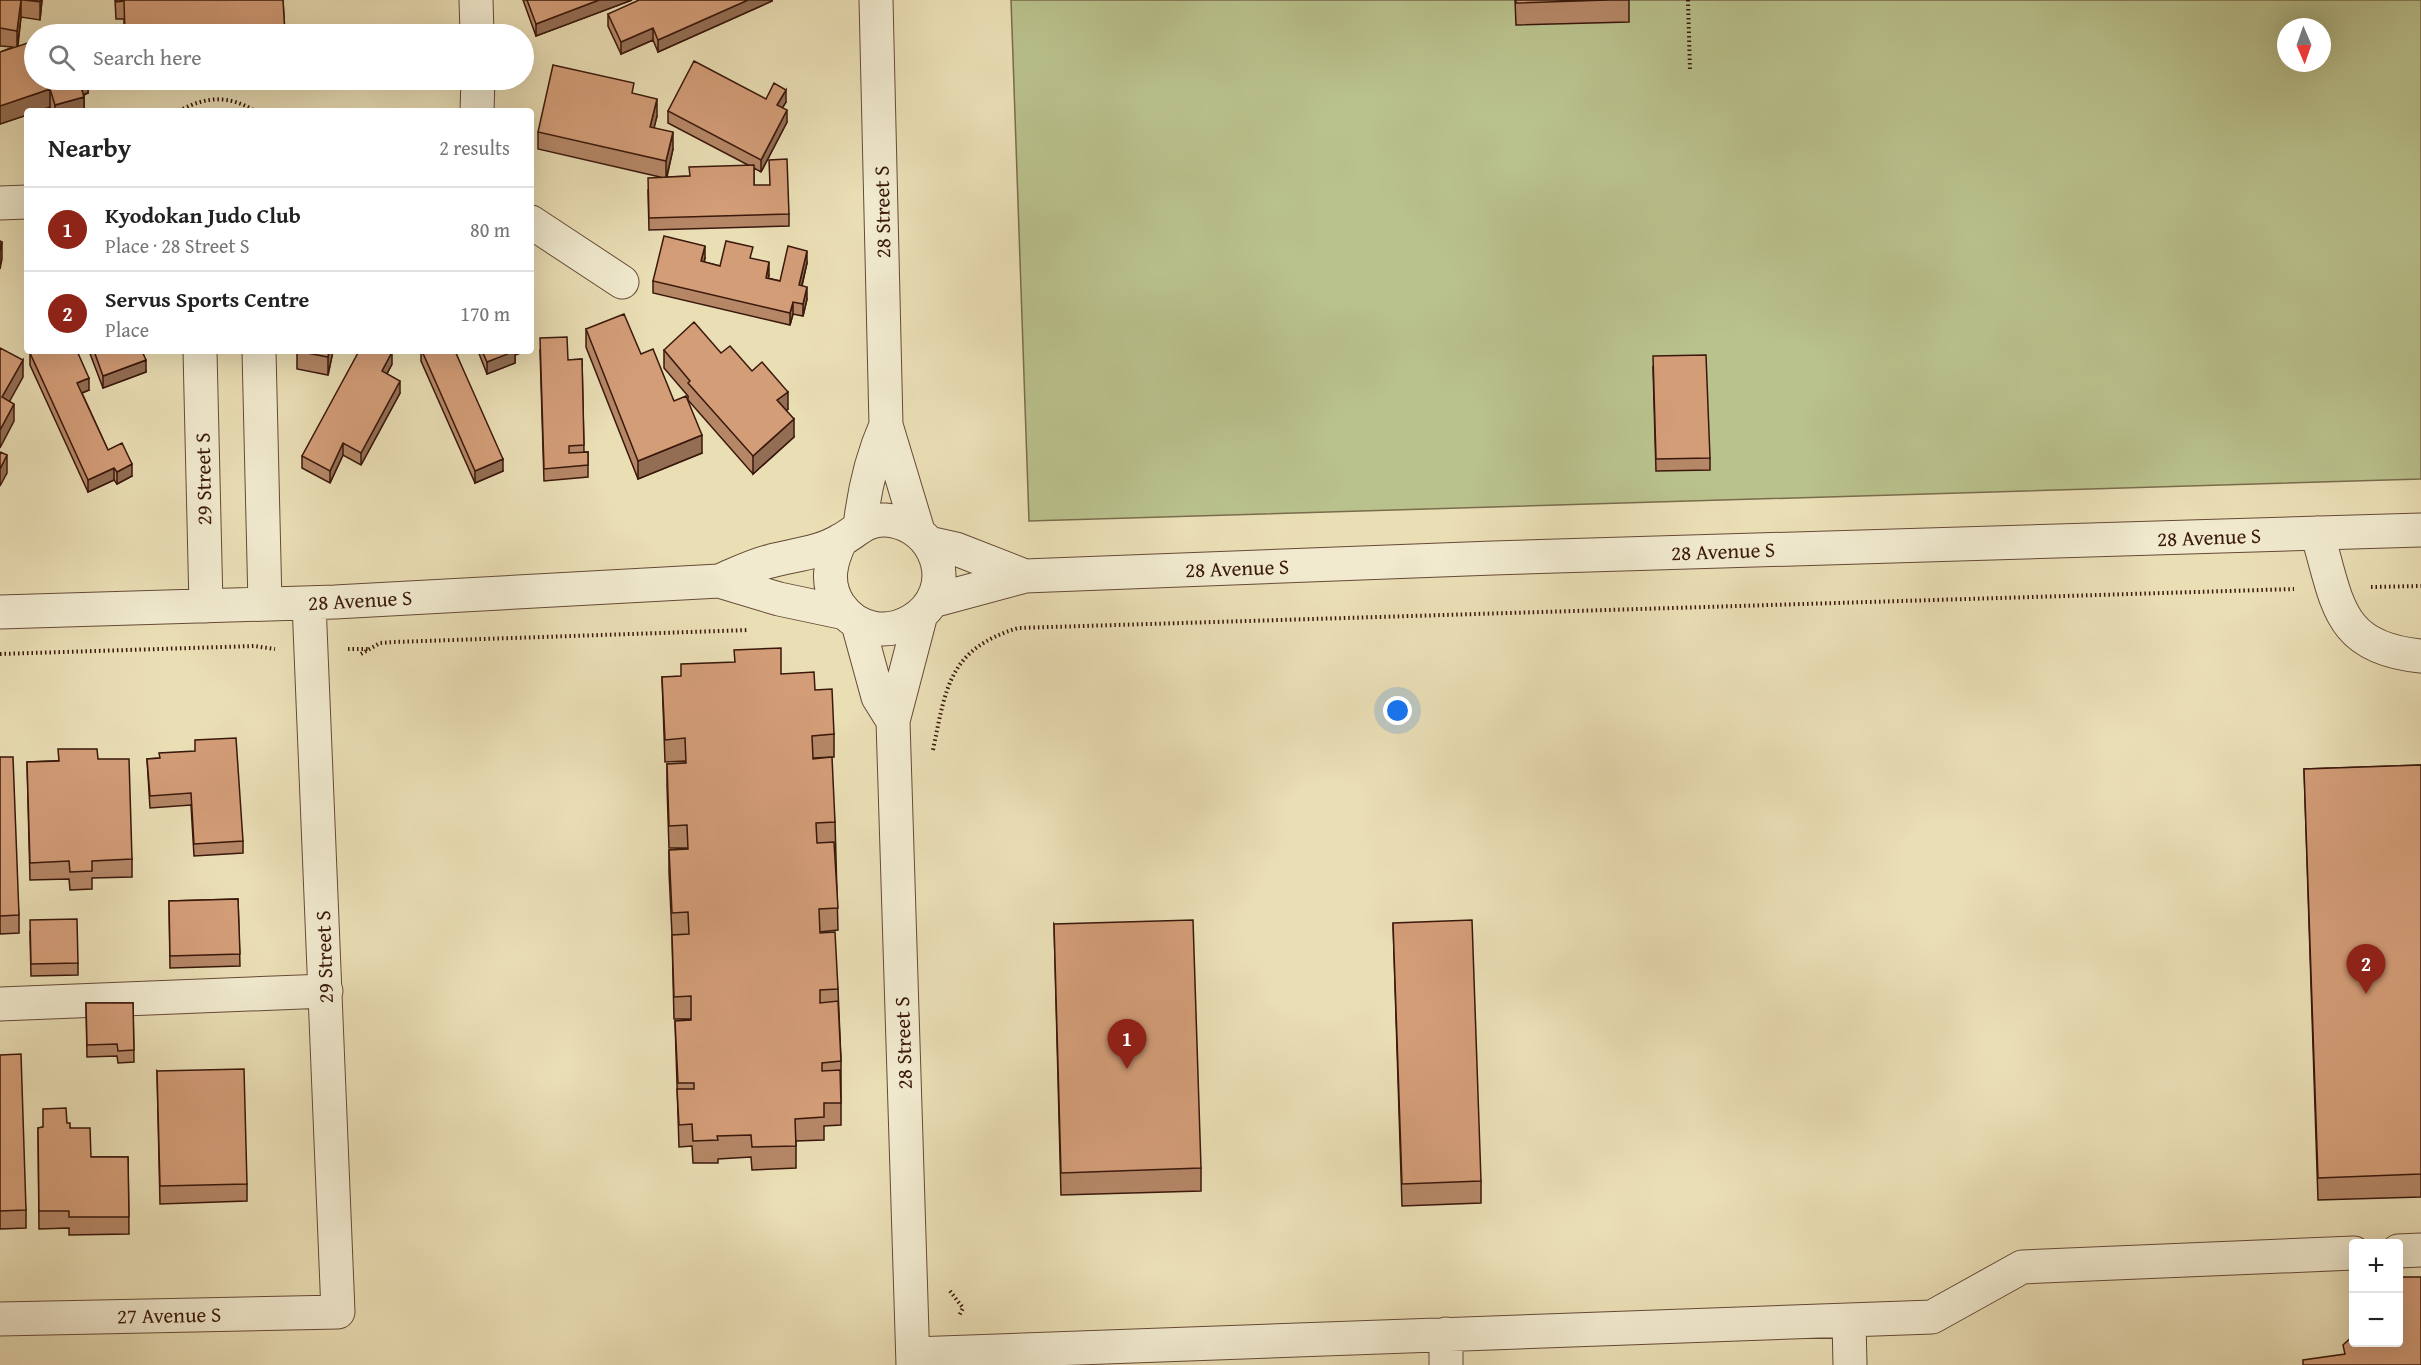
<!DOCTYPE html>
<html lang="en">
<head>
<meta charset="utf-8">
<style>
  body { margin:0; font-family:"Gentium Book Plus",serif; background:#f2f2f2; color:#222 }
  .controls { position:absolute; right:18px; bottom:18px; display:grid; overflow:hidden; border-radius:6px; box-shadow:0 6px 24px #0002 }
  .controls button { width:54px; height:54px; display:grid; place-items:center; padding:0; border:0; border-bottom:2px solid #e0e0e0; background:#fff; color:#222; font:30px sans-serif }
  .compass { position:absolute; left:2277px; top:18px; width:54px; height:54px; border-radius:50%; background:#fff; box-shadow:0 6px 24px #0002; rotate:178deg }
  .you { position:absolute; left:1398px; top:711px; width:21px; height:21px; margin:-15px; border:4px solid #fff; border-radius:50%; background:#1a73e8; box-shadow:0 0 0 9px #1a73e833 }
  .badge { display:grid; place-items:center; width:39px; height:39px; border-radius:50%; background:#8f2418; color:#fff; font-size:20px; font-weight:700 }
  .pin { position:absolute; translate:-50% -50px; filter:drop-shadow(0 2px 3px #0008) }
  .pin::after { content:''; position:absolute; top:32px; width:21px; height:18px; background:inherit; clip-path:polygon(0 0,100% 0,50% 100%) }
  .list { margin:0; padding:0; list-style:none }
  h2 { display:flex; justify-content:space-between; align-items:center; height:78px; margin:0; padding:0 24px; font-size:26px }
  h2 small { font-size:20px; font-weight:400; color:#767676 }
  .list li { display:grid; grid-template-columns:39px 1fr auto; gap:18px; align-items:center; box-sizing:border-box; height:84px; padding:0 24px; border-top:2px solid #e0e0e0 }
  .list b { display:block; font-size:22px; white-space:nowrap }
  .list p { margin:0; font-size:20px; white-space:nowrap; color:#767676 }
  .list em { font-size:20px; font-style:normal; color:#767676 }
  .icon { flex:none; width:33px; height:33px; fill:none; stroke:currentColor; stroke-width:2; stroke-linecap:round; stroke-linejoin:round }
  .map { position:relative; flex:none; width:2421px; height:1365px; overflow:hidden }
  .search { position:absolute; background:#fff; box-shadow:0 6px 24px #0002; left:24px; top:24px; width:510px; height:66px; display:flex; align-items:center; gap:15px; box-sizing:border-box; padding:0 21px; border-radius:33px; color:#767676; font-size:22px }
  .panel { position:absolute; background:#fff; box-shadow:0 6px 24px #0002; left:24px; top:108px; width:510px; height:246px; border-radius:6px }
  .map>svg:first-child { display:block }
  .green { fill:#b9c18c; stroke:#7a6c4c; stroke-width:1.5; fill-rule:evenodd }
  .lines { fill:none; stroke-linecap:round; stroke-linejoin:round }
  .minor-casing { stroke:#664a36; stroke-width:35 }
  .path { stroke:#3a180b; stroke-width:4; stroke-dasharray:1.5 3; stroke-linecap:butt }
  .minor { stroke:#f1eacf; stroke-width:33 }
  .wall { fill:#b58767; stroke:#3a180b; stroke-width:1.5 }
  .shaded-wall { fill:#946e54; stroke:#3a180b; stroke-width:1.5 }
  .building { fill:#d39d78; stroke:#3a180b; stroke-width:1.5 }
  .labels { text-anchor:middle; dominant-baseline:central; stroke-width:5; stroke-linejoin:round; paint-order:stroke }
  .street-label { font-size:21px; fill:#3a180b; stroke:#f1eacf }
</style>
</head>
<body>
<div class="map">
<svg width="2421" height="1365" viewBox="0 0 2421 1365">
  <rect width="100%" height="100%" fill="#eadeb5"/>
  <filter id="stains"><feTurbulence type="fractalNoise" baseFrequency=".00333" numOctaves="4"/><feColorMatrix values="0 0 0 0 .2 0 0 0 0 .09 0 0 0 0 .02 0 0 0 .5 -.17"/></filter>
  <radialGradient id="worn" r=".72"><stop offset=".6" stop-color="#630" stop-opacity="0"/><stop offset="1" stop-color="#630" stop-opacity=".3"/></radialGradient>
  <!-- green -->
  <path class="green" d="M1011,0H2421V479L1029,521ZM2286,27H2322V63H2286Z"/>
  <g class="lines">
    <!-- minor casing -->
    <g class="minor-casing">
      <path id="minor" d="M476,0L477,34
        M876,0L886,425L918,531
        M477,111L478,80
        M0,203L27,202
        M531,222L622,282
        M200,351L206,606
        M259,351L265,604
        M860,527C864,490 871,459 886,425
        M2317,533C2338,602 2336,648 2421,656
        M929,543L956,549L1025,576
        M719,581L779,599L845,613
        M932,601L1025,576L1493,558L2421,530
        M0,612L335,602L719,581C736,574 753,565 771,561C793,555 820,553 841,540C856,532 866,519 885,520C906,521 924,533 933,551C962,611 877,660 839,605C825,583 830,562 841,540
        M858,624L878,697L893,721
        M0,1004L326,991
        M2398,1251L2421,1250
        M0,1319L338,1312L309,603
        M1849,1320L1850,1365
        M1446,1334V1365
        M913,1354L1932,1317L2022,1267L2354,1253
        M913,1365L893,721L921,614"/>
    </g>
    <!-- path -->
    <path class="path" d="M1688,0L1690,70
      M179,111C206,96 229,95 255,111
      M2371,587L2421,586
      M348,649H368
      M0,654L254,646L275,649
      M361,654L380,643L394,642L749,630
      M933,750C946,687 949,649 1018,628L2294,589
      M950,1291L963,1308L959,1316"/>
    <!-- minor -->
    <use href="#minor" class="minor"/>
  </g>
  <!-- wall -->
  <path class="wall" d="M0,0H42L40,20L21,17L18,46L88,80V93L84,95V111H51L50,107L27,111V115L0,124V52L13,47L0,46Z
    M115,0H283L285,34H124V19H116Z
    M523,0H632L536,36Z
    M646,0H772V1L658,52L653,40L621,54L608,26V14Z
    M1515,0H1629V22L1516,25Z
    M634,94L657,116L654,127L673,149L667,177L689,176L748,165L668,123V111L766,99L786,102L782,108L787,122L761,172L754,168V185L789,214V226L649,230L648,190L660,177L538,149V132Z
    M705,258L704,262L720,266L753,259L769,275L768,278L780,281L807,263L802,286L807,299L803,316L793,314L790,325L653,293V281Z
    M586,329L641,354L674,401L702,453L638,479L586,347Z
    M540,350L568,360L582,359L584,452H588V477L544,481Z
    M664,350L721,353L752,371L788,409L786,411L794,437L753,474L688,400V396L664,368Z
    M89,351H142L146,372L103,388Z
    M297,351H333L328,375L297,369Z
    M421,351H455L503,471L475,483L421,361Z
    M478,351H525L515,355V363L487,374Z
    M30,353L89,390L82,393L108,450L132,476L117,484L114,480L88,492L30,365Z
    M392,364L387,374L400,393L361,465L343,455L330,483L302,468V456Z
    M1653,368L1710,458V470L1656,471Z
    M781,674L815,690L834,734V757L813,758L835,822L838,930L820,932L838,989L841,1061V1125L824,1126V1140L796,1141V1168L752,1170L751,1157L718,1159V1163H693L692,1146L679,1147L675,1021L691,1020V1019H674L672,935H683H672L669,872V850L687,849V848H669L667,786V764L685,763V761L665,762L662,677Z
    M0,757L19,915V933L0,934Z
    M160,758L243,841V853L194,856L191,805L150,808L147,759Z
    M98,759L132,859V877L92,878V889L70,890L69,879L30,880L27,762Z
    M2421,765V1197L2318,1200L2304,769Z
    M238,899L240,966L170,968L169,901Z
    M1393,923L1481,1181V1203L1402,1206Z
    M1054,924L1201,1168V1191L1061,1195Z
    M30,932L78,963V975L31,976Z
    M86,1003H133L134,1062L118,1063L117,1056L87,1057Z
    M0,1055L26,1210V1228L0,1229Z
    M157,1071L247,1184V1201L160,1204Z
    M67,1123L91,1157H128L129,1234L69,1235V1228L39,1229L38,1128Z"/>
  <!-- shaded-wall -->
  <path class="shaded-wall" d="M21,0V17L17,48V31Z
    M40,0H42L40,20Z
    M599,0H632L536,36V24Z
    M748,0H772V1L658,52V40Z
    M653,28V40L621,54V42Z
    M79,80H88V93L79,96Z
    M50,89V107L38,111H27V115L0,124V106Z
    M786,90V102L777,117V105Z
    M84,97V111H55V105Z
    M657,99V116L650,144V127Z
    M787,110V122L761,172V160Z
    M673,132V149L666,179V161Z
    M2,242V259L0,269V251Z
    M705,246V258L701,273V261Z
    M807,251V263L799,297V285Z
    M769,262V275L766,290V278Z
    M807,287V299L803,316V304Z
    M793,302V314L790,325V313Z
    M329,351H333L328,375V357Z
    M512,351H525L515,355V363L487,374V362Z
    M392,352V364L382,383V371Z
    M23,360V377L2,415V397Z
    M146,360V372L103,388V376Z
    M89,378V390L77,395V383Z
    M400,381V393L361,465V453Z
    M788,392V409L777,418V400Z
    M14,404V421L0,448V430Z
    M794,419V437L753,474V456Z
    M702,435V453L638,479V461Z
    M343,443V455L330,483V471Z
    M7,455V473L0,486V469Z
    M503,459V471L475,483V471Z
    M132,464V476L117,484V472Z
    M114,468V480L88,492V480Z"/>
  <!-- building -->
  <path class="building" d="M0,0H21L17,31L0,28Z
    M24,0H40V2Z
    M116,0H283L285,34H125L124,1L116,2Z
    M527,0H599L536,24Z
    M639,0H748L658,40L653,28L621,42L608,14Z
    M1516,0H1607L1516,3Z
    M34,41V80H79L84,97L55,105L50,89L0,106V52Z
    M694,61L766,99L774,83L786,90L777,105L787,110L761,160L668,111Z
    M553,65L634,83L632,93L657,99L650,127L673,132L666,161L538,132Z
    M787,159L789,214L649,218L648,178L690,176L689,167L754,165V185H770L769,160Z
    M664,236L705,246L701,261L720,266L726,241L753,247L750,258L769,262L766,278L780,281L788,246L807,251L799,285L807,287L803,304L793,302L790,313L653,281Z
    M0,241L2,242L0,251Z
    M624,314L641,354L653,349L674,401L686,396L702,435L638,461L586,329Z
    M694,322L721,353L730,346L752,371L762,362L788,392L777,400L794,419L753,456L688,383L690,381L664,350Z
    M567,337L568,360L582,359L584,445L569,446V453L588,452V465L544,469L540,338Z
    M0,348L23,360L2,397L14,404L0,430Z
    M34,351H77L89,378L77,383L108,450L122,443L132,464L117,472L114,468L88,480L30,353Z
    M94,351H142L146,360L103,376Z
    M297,351H329L328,357Z
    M359,351H391L392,352L382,371L400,381L361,453L343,443L330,471L302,456Z
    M422,351H455L503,459L475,471Z
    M482,351H515L487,362Z
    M1706,355L1710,458L1656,459L1653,356Z
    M0,452L7,455L0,469Z
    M781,648V674L814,672L815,690L832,689L834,734L812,736L813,759L832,757L835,822L816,823L817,843L834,842L838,908L819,909L820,933L835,932L838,989L820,990V1003L838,1001L841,1061L822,1063V1071L840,1070L841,1103H824V1117L795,1119L796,1146L752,1147L751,1135L717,1136L718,1140L693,1141L692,1124L679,1125L677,1089H694V1083H678L675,1021L691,1020V996L674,997L672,935L689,934L688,912L672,913L669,850L688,849L687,825L669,826L667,764L686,763L685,738L665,740L662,677L681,676V664L735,662L734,650Z
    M236,738L243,841L194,844L191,793L150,796L147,759L160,758L159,753L195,751V740Z
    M58,749H97L98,759H129L132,859L92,861V871L70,872L69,861L30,863L27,762L59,761Z
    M0,757H13L19,915L0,916Z
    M2421,765V1174L2318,1178L2304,769Z
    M238,899L240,954L170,956L169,901Z
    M77,919L78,963L31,964L30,920Z
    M1193,920L1201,1168L1061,1173L1054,924Z
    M1472,920L1481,1181L1402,1184L1393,923Z
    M86,1003H133L134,1050L118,1051L117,1044L87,1045Z
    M21,1054L26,1210L0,1211V1055Z
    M244,1069L247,1184L160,1186L157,1071Z
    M66,1108L67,1123H70V1128H90L91,1157H128L129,1217H69V1211H39L38,1128L43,1127V1109Z
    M2398,1277H2421V1365H2303V1360L2345,1354L2343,1345L2354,1335V1342H2398Z"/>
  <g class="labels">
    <!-- street labels -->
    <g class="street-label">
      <text transform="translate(882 212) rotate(-91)">28 Street S</text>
      <text transform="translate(203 479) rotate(-91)">29 Street S</text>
      <text transform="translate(2209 537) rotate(-2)">28 Avenue S</text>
      <text transform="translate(1723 551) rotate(-2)">28 Avenue S</text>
      <text transform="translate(1237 568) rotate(-2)">28 Avenue S</text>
      <text transform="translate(360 600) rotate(-3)">28 Avenue S</text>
      <text transform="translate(324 957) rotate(-92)">29 Street S</text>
      <text transform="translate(903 1043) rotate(-92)">28 Street S</text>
      <text transform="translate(169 1315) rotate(-1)">27 Avenue S</text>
    </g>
  </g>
  <rect width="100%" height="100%" filter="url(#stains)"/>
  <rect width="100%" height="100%" fill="url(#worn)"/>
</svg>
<div class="controls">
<button>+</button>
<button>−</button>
</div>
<svg class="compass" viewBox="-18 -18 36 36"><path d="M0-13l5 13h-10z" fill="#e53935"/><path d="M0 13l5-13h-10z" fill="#767676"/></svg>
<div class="you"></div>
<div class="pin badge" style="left:1127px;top:1069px">1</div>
<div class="pin badge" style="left:2366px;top:994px">2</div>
<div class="search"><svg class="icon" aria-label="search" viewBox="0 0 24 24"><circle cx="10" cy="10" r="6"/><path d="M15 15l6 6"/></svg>Search here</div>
<section class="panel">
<h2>Nearby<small>2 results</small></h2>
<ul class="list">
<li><span class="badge">1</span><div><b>Kyodokan Judo Club</b><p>Place · 28 Street S</p></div><em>80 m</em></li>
<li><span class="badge">2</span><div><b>Servus Sports Centre</b><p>Place</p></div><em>170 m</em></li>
</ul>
</section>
</div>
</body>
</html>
